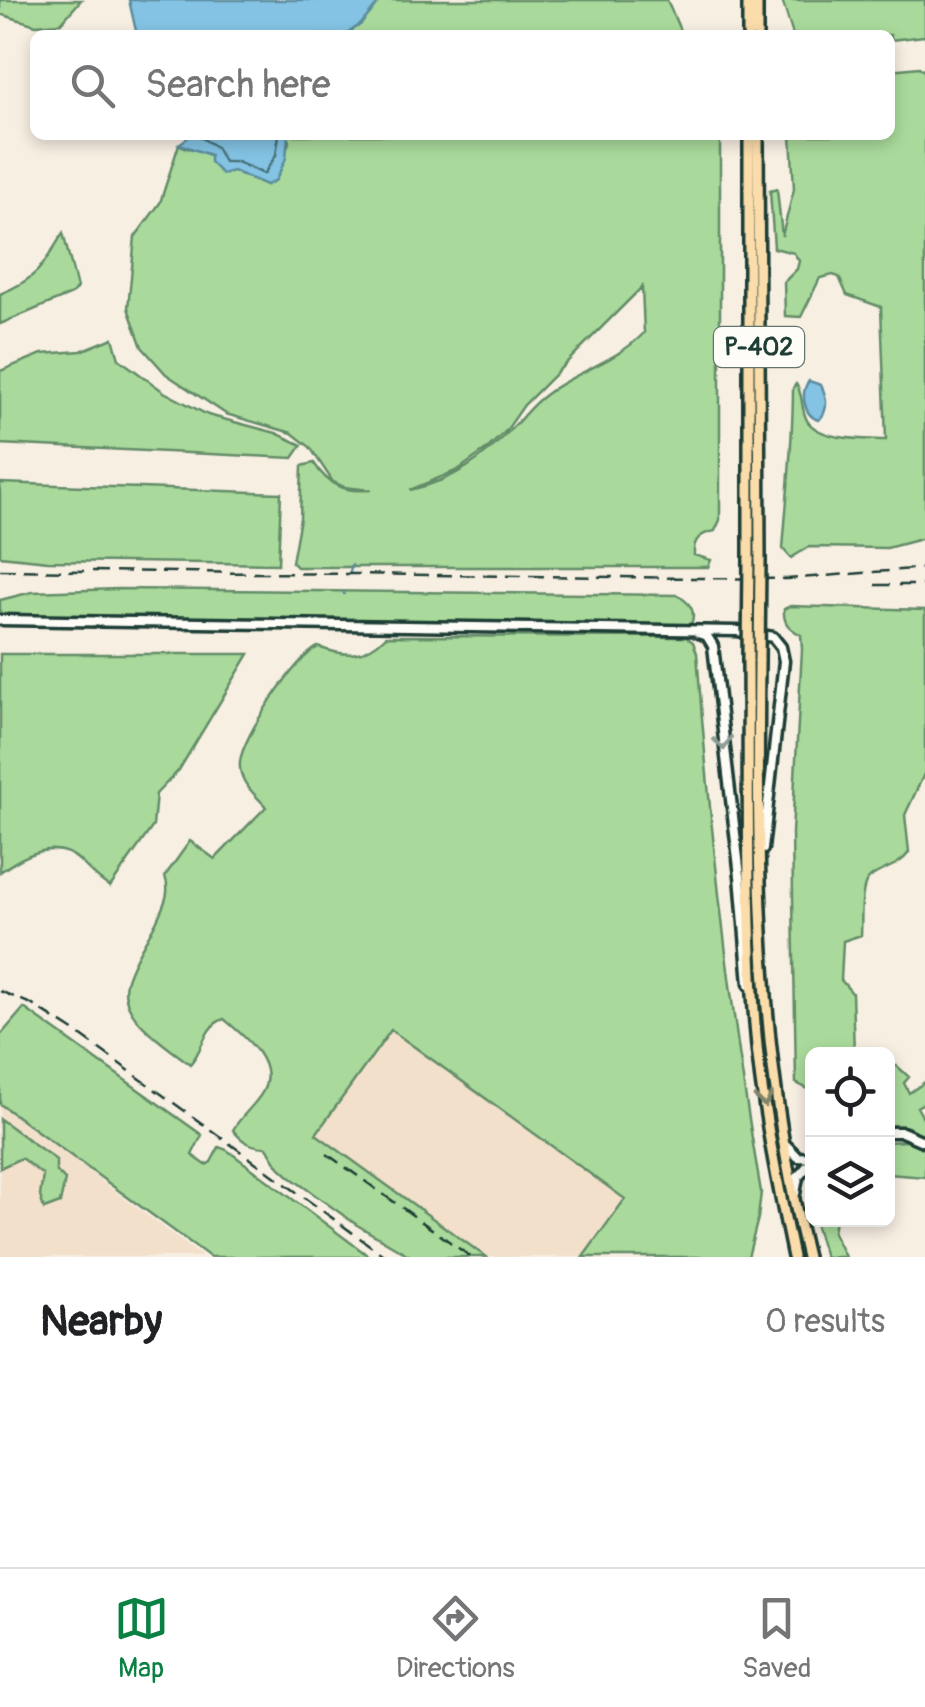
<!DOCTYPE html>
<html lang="en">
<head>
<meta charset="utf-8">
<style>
  body { margin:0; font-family:Pangolin,sans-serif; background:#f6f6f6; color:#202124 }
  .controls { position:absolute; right:30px; bottom:30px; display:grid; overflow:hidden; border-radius:15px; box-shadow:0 5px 15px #0003 }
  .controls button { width:90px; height:90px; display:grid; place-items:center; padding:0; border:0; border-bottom:2px solid #e0e0e0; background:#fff; color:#202124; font:50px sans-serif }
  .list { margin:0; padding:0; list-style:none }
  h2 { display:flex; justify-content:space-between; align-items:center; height:130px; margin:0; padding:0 40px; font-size:42px }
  h2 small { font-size:32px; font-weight:400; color:#757577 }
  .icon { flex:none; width:55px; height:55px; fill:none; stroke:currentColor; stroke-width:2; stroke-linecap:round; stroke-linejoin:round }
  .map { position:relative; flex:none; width:925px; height:1257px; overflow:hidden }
  .search { position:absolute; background:#fff; box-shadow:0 5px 15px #0003; left:30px; right:30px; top:30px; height:110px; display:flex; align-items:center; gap:25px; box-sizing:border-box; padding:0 35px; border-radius:15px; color:#757577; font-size:38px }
  .sheet { height:310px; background:#fff }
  nav { display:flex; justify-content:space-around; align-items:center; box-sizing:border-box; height:140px; border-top:2px solid #e0e0e0; background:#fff; font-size:28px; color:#757577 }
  nav a { display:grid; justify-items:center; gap:5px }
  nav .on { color:#0b8043 }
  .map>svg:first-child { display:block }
  .built { fill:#f2e0cb }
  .green { fill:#a9da9b; stroke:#648c68; stroke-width:2.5; fill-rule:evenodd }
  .water { fill:#84c3e4; stroke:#5c8d9e; stroke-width:2.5 }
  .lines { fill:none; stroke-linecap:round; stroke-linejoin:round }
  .shore { stroke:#47737a; stroke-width:2.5 }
  .stream { stroke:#5c8d9e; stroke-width:2.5 }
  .minor-casing { stroke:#1f3d34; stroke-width:15 }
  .major-casing { stroke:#1f3d34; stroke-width:16 }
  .minor { stroke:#fdfcf7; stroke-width:8 }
  .major { stroke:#fbddab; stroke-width:9 }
  .rail { stroke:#1f3d34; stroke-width:2.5; stroke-dasharray:15 8; stroke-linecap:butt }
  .major-bridge-casing { stroke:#1f3d34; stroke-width:16; stroke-linecap:butt }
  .major-bridge { stroke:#fbddab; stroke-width:9 }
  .oneway { stroke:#8e9c96 }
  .oneway2 { stroke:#82856a }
  .labels { text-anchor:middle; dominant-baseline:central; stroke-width:10; stroke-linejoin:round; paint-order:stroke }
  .shield { fill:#fdfcf7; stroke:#62766e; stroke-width:2.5 }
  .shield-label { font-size:25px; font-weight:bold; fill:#1f3d34 }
</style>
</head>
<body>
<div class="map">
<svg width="925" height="1257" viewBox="0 0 925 1257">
  <rect width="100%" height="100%" fill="#f8efe3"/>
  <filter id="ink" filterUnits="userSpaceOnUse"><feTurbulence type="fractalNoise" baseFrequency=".01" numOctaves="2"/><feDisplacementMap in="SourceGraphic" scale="20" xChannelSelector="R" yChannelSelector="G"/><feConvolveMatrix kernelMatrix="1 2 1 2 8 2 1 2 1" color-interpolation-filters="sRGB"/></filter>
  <g filter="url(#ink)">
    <!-- built -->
    <path class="built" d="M391,1029L625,1199L583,1257H486L316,1134Z
      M0,1105L203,1257H0Z"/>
    <!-- green -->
    <path class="green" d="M0,0H81L61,23L36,25L0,14Z
      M381,0H667L682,35H345L361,24Z
      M782,0H925V36L890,40V35H793Z
      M919,67L925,72V538L887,548L809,547L791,558L783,549C787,495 793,442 793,388L796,384C804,395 800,410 808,422C823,441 864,439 886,440L881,307L847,295L839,277L833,275L820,278L801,317L785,316L784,282L797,269L799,261L794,253L774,248L770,191L777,189L782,236L794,189L791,135H890V70Z
      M288,135H720V520L715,531C700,534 693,539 694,555L711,560L708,567H297L292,562L300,518L302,466L314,463C329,487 345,492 372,490L344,487L333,482L310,447L292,433L226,414L166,374L142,347L128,308L135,237L160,203L179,144L186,148L200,149L233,171L266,185L276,179L289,142ZM642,287L644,333C615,363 572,372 540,399C530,407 522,418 513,427C483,460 454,480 410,490L458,470L486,450L506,431L524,405Z
      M63,233L77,288L72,294L0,324V294C37,279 43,266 63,233Z
      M113,338L119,359L164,392L208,415L276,433L302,445L293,458L0,444V371L42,354L81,351Z
      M0,483L281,493L278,564L48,561L0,556Z
      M118,589L677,595C689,602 698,611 690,626L562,627L0,616V600L32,592Z
      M790,606L925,610V772L905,815L909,852C898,870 871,869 865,885C860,899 862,920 861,935L843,941L841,980L852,993L854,1052L859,1054H812V1121V1091L796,1083L792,833L802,649L801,635C789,628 783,624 784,609Z
      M386,636L686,637L693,642L697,653C710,834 730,1013 761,1192L758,1218L748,1257H583L625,1199L391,1030L316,1134L486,1257H412L357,1225L290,1177L279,1167L267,1147C252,1147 242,1142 233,1130C241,1115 255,1106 263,1091C278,1062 244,1036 224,1019C203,1026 204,1050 190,1064C167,1046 118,1017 126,983C132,960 147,941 157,920C164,904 171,893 165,876L190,841L215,859L266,807C255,794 238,782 240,762C242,737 296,657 318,647C345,657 365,658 386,636Z
      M0,654H249L179,770L156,794L153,826L110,887C97,879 91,872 80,861C56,838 22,856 0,872Z
      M24,1008L202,1135L192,1155L206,1165L211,1162L219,1147L227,1150L370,1257H210L0,1104V1036Z
      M888,1066H897L909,1077L904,1083L909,1093L925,1082V1102L917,1107L925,1121V1177L888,1174V1142L906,1141L916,1136L908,1127L888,1125Z
      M0,1119L56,1160V1171L65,1180L60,1203L44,1209L40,1196L43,1175L21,1158L0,1168Z
      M814,1220H835L833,1232L845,1257H825Z"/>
    <!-- water -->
    <path class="water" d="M129,0H381L361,24L345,35H140L136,31Z
      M191,135H288L286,158L276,180L267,185L233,171L222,174L210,162V155L179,144Z
      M809,381L821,385C827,397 829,410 819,420C803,416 800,392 809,381Z"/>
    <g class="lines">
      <!-- shore -->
      <path class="shore" d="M197,135L216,147L224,162H237L264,174L276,155L279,135"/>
      <!-- stream -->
      <path class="stream" d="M350,572L352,565
        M344,594V592"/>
      <!-- minor casing -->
      <g class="minor-casing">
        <path id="minor" d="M0,620L738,631L773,637L781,647L784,661L763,849
          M698,633L707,636L713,646L740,876L749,984
          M888,1132H902L925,1142
          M787,1146L798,1157L812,1158
          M795,1194L798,1177L812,1161"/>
      </g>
      <!-- major casing -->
      <g class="major-casing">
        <path id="major" d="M748,0V35
          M757,0V35
          M749,135V560
          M758,135L760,560
          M748,660C749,781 746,903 755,1024C761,1103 777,1180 793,1257
          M759,660C757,866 757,1054 807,1257"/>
      </g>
      <!-- minor -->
      <use href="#minor" class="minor"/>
      <!-- major -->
      <use href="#major" class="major"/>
      <!-- rail -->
      <path class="rail" d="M0,570L787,579L925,568
        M875,585H925
        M0,991L31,1004L80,1035L386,1257
        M327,1154L471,1257"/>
      <!-- major-bridge casing -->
      <g class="major-bridge-casing">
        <path id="major-bridge" d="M748,660L749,560
          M759,660L760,560"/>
      </g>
      <!-- major-bridge -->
      <use href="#major-bridge" class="major-bridge"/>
    </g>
    <!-- one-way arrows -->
    <defs><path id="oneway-chevron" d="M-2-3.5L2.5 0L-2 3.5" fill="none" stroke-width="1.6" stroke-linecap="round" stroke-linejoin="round" transform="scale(2.5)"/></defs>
    <use class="oneway" href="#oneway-chevron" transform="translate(723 743) rotate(83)"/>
    <use class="oneway2" href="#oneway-chevron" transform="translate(764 1100) rotate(82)"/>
  </g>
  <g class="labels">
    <!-- shield labels -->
    <rect class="shield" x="714" y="327" width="90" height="40" rx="8"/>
    <g class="shield-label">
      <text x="759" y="347">Р-402</text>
    </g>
  </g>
</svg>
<div class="controls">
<button><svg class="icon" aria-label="locate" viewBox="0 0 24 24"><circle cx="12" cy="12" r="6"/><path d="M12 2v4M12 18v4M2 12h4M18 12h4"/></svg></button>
<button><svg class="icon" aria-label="layers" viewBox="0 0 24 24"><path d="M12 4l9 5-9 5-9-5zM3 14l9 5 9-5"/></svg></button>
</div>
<div class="search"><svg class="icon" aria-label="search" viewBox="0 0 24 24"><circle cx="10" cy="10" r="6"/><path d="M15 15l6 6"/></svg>Search here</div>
</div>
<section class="sheet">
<h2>Nearby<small>0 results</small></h2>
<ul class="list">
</ul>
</section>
<nav>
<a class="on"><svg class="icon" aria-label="map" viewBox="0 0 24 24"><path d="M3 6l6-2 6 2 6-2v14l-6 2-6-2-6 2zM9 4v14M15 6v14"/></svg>Map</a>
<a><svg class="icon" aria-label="directions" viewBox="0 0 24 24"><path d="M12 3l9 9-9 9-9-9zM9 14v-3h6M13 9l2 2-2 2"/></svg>Directions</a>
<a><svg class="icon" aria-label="saved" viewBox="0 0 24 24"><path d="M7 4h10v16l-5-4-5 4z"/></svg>Saved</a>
</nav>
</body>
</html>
